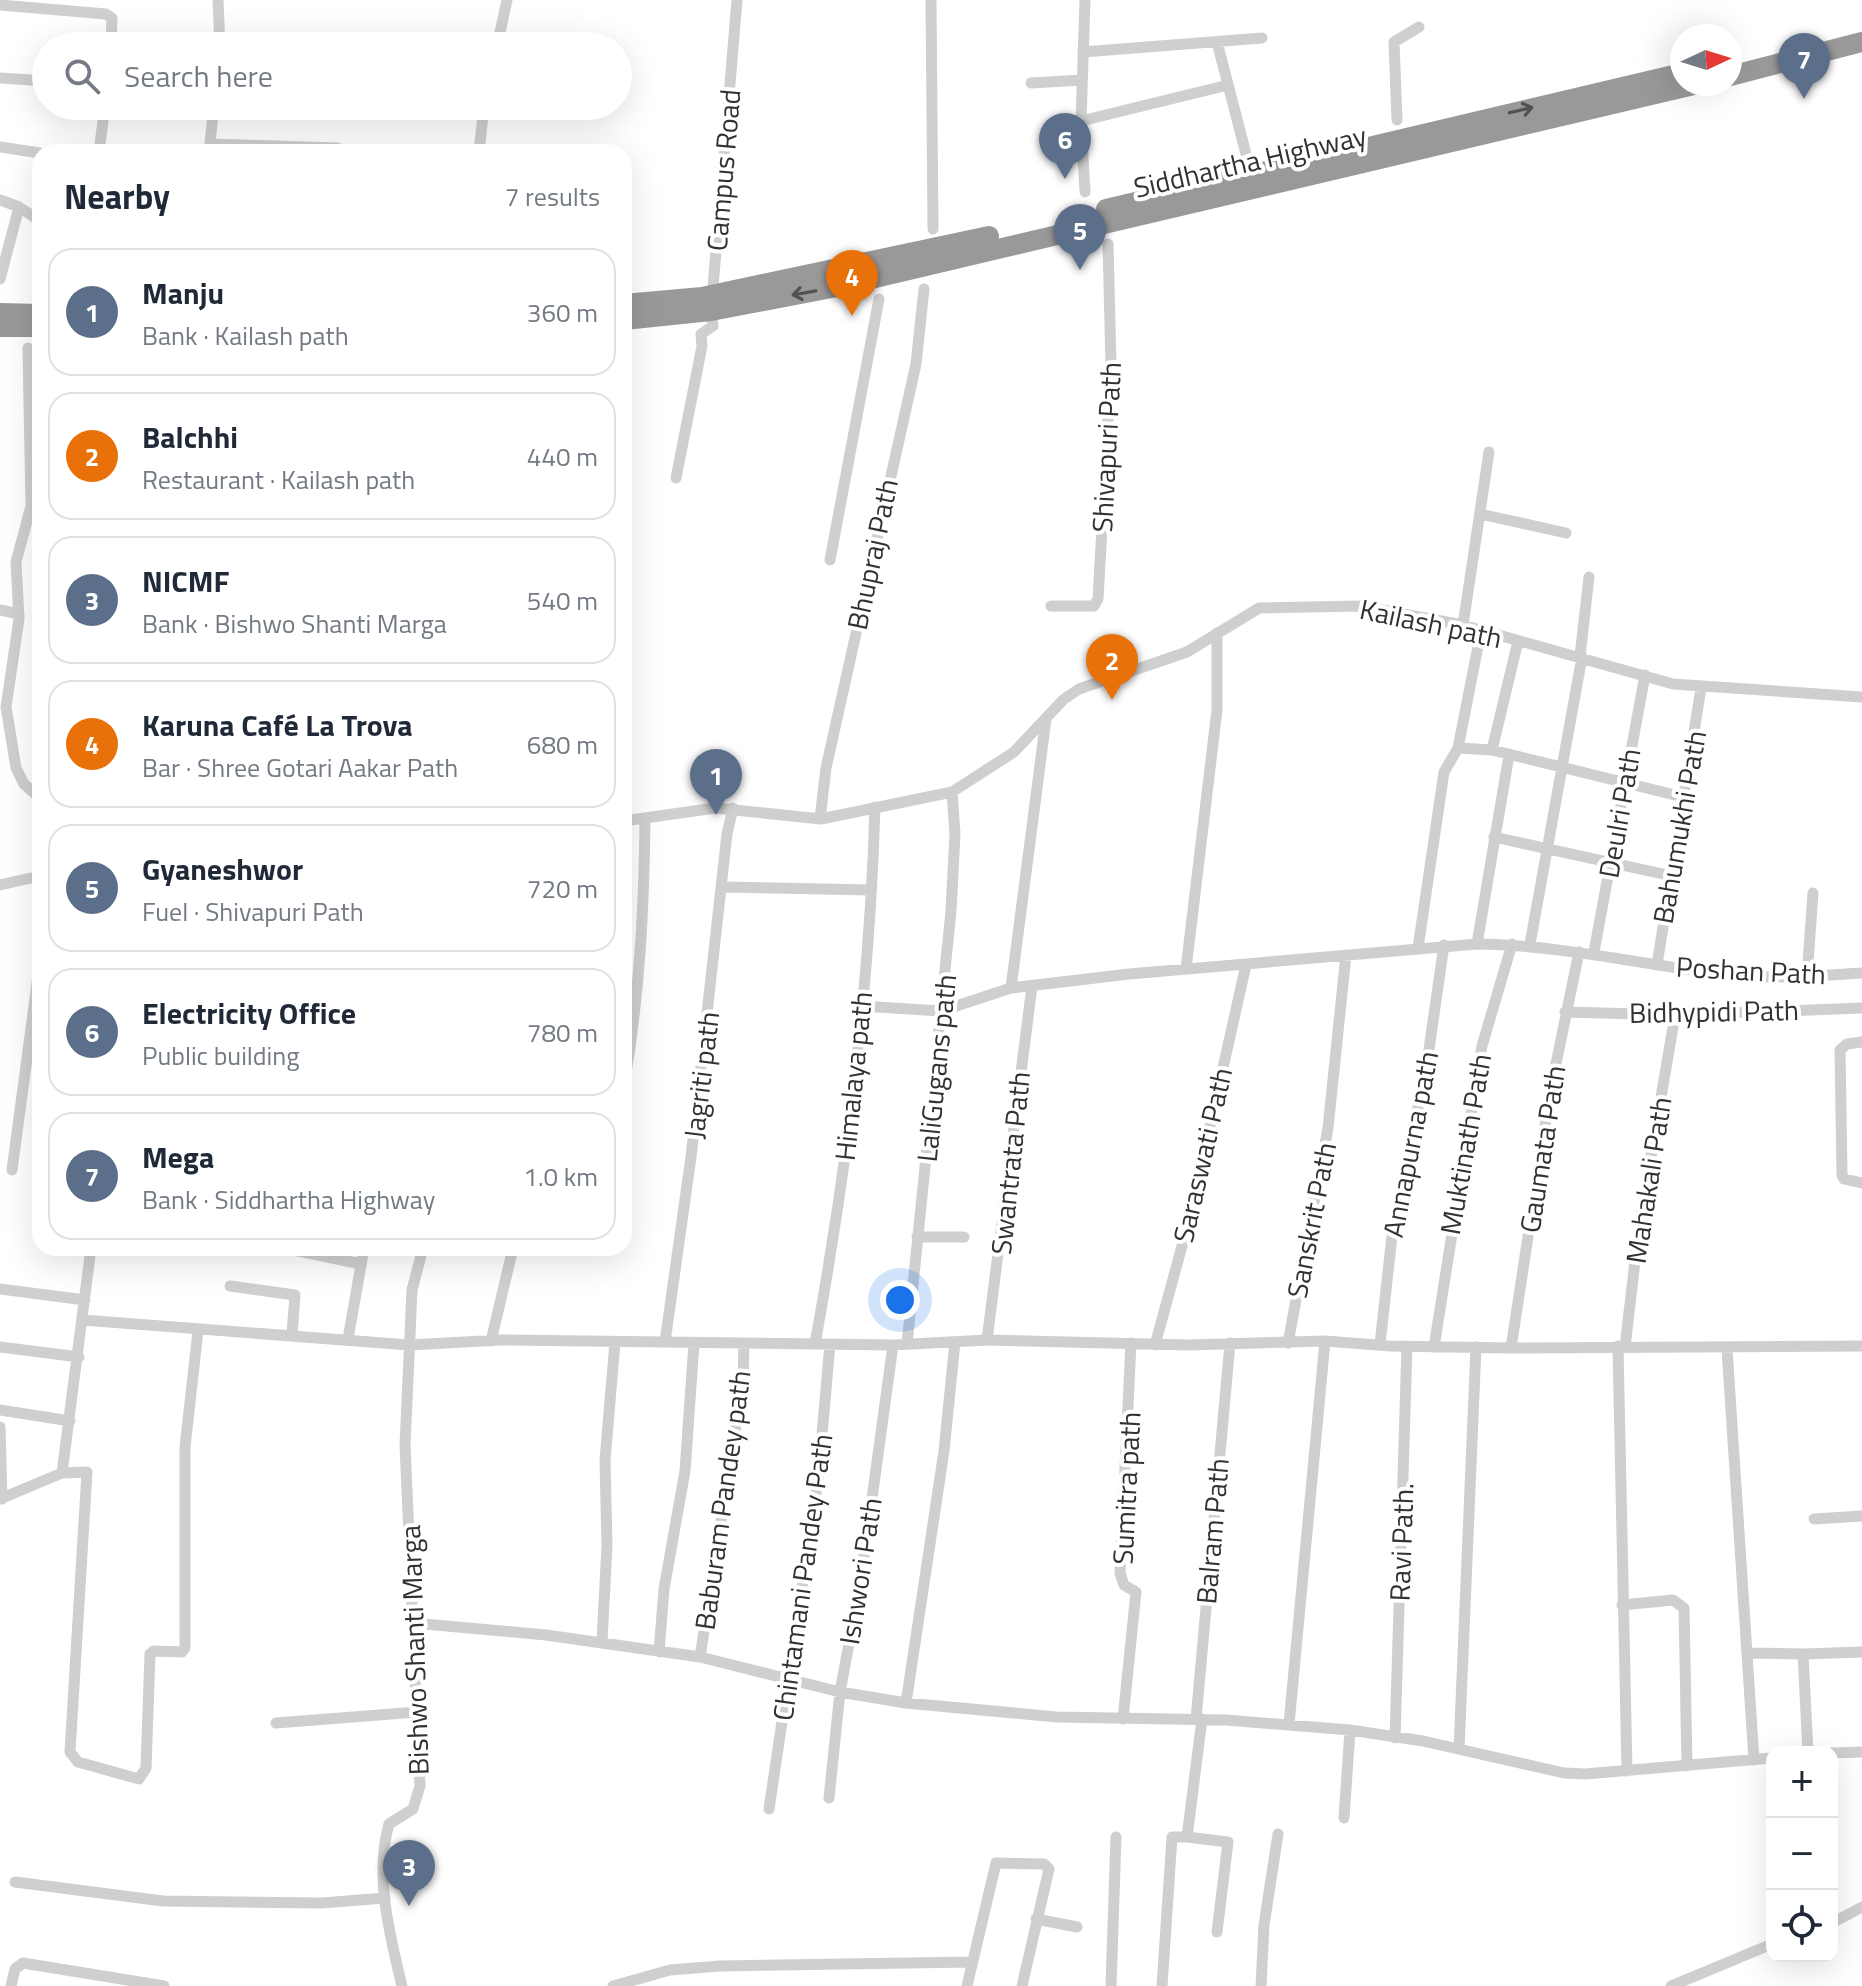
<!DOCTYPE html>
<html lang="en">
<head>
<meta charset="utf-8">
<style>
  body { margin:0; font-family:"Titillium Web",sans-serif; background:#f6f6f7; color:#1f2937 }
  .controls { position:absolute; right:24px; bottom:24px; display:grid; overflow:hidden; border-radius:16px; box-shadow:0 8px 32px #0002 }
  .controls button { width:72px; height:72px; display:grid; place-items:center; padding:0; border:0; border-bottom:2px solid #e0e1e3; background:#fff; color:#1f2937; font:40px sans-serif }
  .compass { position:absolute; left:1670px; top:24px; width:72px; height:72px; border-radius:50%; background:#fff; box-shadow:0 8px 32px #0002; rotate:86deg }
  .you { position:absolute; left:900px; top:1300px; width:28px; height:28px; margin:-20px; border:6px solid #fff; border-radius:50%; background:#1a73e8; box-shadow:0 0 0 12px #1a73e833 }
  .badge { display:grid; place-items:center; width:52px; height:52px; border-radius:50%; background:#db2777; color:#fff; font-size:26px; font-weight:700 }
  .pin { position:absolute; translate:-50% -66px; filter:drop-shadow(0 2px 4px #0008) }
  .pin::after { content:''; position:absolute; top:42px; width:28px; height:24px; background:inherit; clip-path:polygon(0 0,100% 0,50% 100%) }
  .list { margin:0; padding:0; list-style:none }
  h2 { display:flex; justify-content:space-between; align-items:center; height:104px; margin:0; padding:0 32px; font-size:34px }
  h2 small { font-size:26px; font-weight:400; color:#747a83 }
  .list li { display:grid; grid-template-columns:52px 1fr auto; gap:24px; align-items:center; box-sizing:border-box; height:128px; margin:0 16px 16px; padding:0 16px; border:2px solid #e0e1e3; border-radius:24px }
  .list b { display:block; font-size:30px; white-space:nowrap }
  .list p { margin:0; font-size:26px; white-space:nowrap; color:#747a83 }
  .list em { font-size:26px; font-style:normal; color:#747a83 }
  .icon { flex:none; width:44px; height:44px; fill:none; stroke:currentColor; stroke-width:2; stroke-linecap:round; stroke-linejoin:round }
  .map { position:relative; flex:none; width:1862px; height:1986px; overflow:hidden }
  .search { position:absolute; background:#fff; box-shadow:0 8px 32px #0002; left:32px; top:32px; width:600px; height:88px; display:flex; align-items:center; gap:20px; box-sizing:border-box; padding:0 28px; border-radius:44px; color:#747a83; font-size:30px }
  .panel { position:absolute; background:#fff; box-shadow:0 8px 32px #0002; left:32px; top:144px; width:600px; height:1112px; border-radius:24px }
  .map>svg:first-child { display:block }
  .lines { fill:none; stroke-linecap:round; stroke-linejoin:round }
  .street { stroke:#cfcfcf; stroke-width:11 }
  .highway { stroke:#999; stroke-width:20 }
  .oneway { stroke:#515151 }
  .labels { text-anchor:middle; dominant-baseline:central; stroke-width:8; stroke-linejoin:round; paint-order:stroke }
  .street-label { font-size:28px; fill:#323232; stroke:#fff }
</style>
</head>
<body>
<div class="map">
<svg width="1862" height="1986" viewBox="0 0 1862 1986">
  <rect width="100%" height="100%" fill="#fff"/>
  <g class="lines">
    <!-- street -->
    <path class="street" d="M218,0L220,46
      M931,0L933,229
      M0,5L106,14L112,18L111,46
      M1217,42L1246,154
      M497,46L507,0
      M1083,52L1262,38
      M0,78L46,81
      M1031,83L1082,80
      M1397,120L1394,42L1419,27
      M1081,121L1228,85
      M210,144L338,148
      M0,147L40,153
      M99,152L105,106
      M209,152L214,106
      M479,152L484,106
      M1085,192L1081,121L1085,0
      M0,200L19,207L0,279
      M19,207L40,221
      M28,348L31,506L16,562L19,619L6,707L16,768L24,784L40,798
      M676,478L702,346L701,334L713,326L711,311L737,0
      M1480,514L1566,533
      M830,560L879,299
      M1051,606H1094L1098,599L1111,365L1108,244
      M0,610L19,614
      M1463,625L1489,452
      M1580,656L1589,577
      M1458,748L1492,750L1683,797
      M1492,750L1518,641
      M820,819L826,768L916,364L924,289
      M624,821L715,808L821,819L952,792L1014,752L1064,699L1079,689L1187,652L1259,608L1360,606L1463,625L1673,684L1862,697
      M1494,837L1672,876
      M0,885L40,876
      M723,887L870,890
      M1477,944L1509,755
      M1530,944L1582,657
      M1418,948L1444,772L1458,748L1481,631
      M1594,952L1645,675
      M1657,965L1701,688
      M1186,969L1217,710V633
      M1807,977L1813,893
      M1011,988L1046,719
      M861,1006L941,1011L1011,988L1129,974L1477,944C1560,945 1638,964 1721,974C1768,980 1815,976 1862,973
      M1565,1012L1675,1015L1862,1008
      M1862,1042L1847,1044L1840,1050L1842,1175L1844,1179L1862,1183
      M625,1079C640,992 644,906 645,818
      M12,1170L40,961
      M917,1237H964
      M284,1248L361,1264
      M230,1286L295,1295L292,1334
      M0,1289L85,1300
      M83,1320L409,1345L501,1340L893,1345L987,1340L1188,1345L1325,1341L1390,1346L1511,1348L1862,1346
      M348,1339L364,1248
      M987,1340L1032,986
      M491,1341L513,1248
      M665,1342L691,1157L727,834L733,808
      M1288,1343L1328,1128L1346,955
      M815,1344C847,1168 870,986 875,807
      M907,1344L951,911L955,834L952,792
      M1380,1344L1392,1236L1427,1063L1444,945
      M1155,1345L1188,1224L1246,965
      M1618,1346L1627,1771
      M0,1347L79,1357
      M1434,1347L1482,1046L1512,944
      M1625,1347L1639,1227L1675,1015
      M1511,1348L1550,1093L1579,952
      M1727,1349L1754,1760
      M0,1410L70,1421
      M0,1427L2,1499
      M62,1473L91,1248
      M0,1499L62,1473L87,1472L70,1752L78,1762L139,1779L146,1768L150,1654L154,1651L182,1652L185,1648V1447L198,1331
      M1814,1519L1862,1516
      M1622,1605L1673,1600L1684,1608L1687,1766
      M413,1623L546,1635L700,1657L840,1692L906,1703L1057,1717L1226,1720L1350,1730L1423,1741L1564,1773L1585,1774L1772,1758
      M602,1642L607,1545L605,1460L615,1342
      M659,1652L664,1589L685,1471L694,1343
      M1749,1653L1803,1654L1808,1752
      M1803,1654L1862,1652
      M700,1657L743,1380L744,1344
      M906,1703L944,1451L955,1342
      M1123,1719L1136,1592L1124,1585L1120,1573L1131,1343
      M1196,1719L1230,1343
      M276,1723L417,1712
      M1289,1724L1325,1341
      M1395,1738L1407,1346
      M1459,1749L1476,1347
      M1832,1753L1862,1752
      M829,1798L840,1692L861,1579L893,1345
      M769,1809L818,1480L830,1344
      M1344,1818L1350,1730
      M1187,1837L1228,1842L1217,1932
      M15,1882L163,1901L322,1903L385,1898
      M1036,1919L1077,1927
      M1832,1923L1862,1907
      M11,1986L15,1969L23,1963L164,1986
      M402,1986C390,1936 374,1875 389,1824L413,1809L420,1786L405,1445L412,1290L423,1248
      M613,1986L670,1970L720,1966L972,1962
      M967,1986L996,1863L1044,1864L1049,1869L1022,1986
      M1111,1986L1116,1837
      M1162,1986L1172,1837H1187L1202,1719
      M1261,1986L1264,1925L1278,1834
      M1671,1986L1772,1944"/>
    <!-- highway -->
    <path class="highway" d="M1730,76L1862,42
      M1106,209L1682,73
      M624,304L702,297L989,236
      M0,313L40,314
      M624,320L711,311L837,287L1698,84
      M0,327H40"/>
  </g>
  <!-- one-way arrows -->
  <defs><path id="oneway-shaft" d="M-6 0H5M1.5-3L5.5 0L1.5 3" fill="none" stroke-width="1.6" stroke-linecap="round" stroke-linejoin="round" transform="scale(2)"/></defs>
  <g class="oneway">
    <use href="#oneway-shaft" transform="translate(1521 110) rotate(-13)"/>
    <use href="#oneway-shaft" transform="translate(804 293) rotate(170)"/>
  </g>
  <g class="labels">
    <!-- street labels -->
    <g class="street-label">
      <text transform="translate(1250 161) rotate(-13)">Siddhartha Highway</text>
      <text transform="translate(723 170) rotate(-85)">Campus Road</text>
      <text transform="translate(1106 447) rotate(-87)">Shivapuri Path</text>
      <text transform="translate(872 554) rotate(-78)">Bhupraj Path</text>
      <text transform="translate(1431 623) rotate(12)">Kailash path</text>
      <text transform="translate(1619 813) rotate(-80)">Deulri Path</text>
      <text transform="translate(1679 827) rotate(-80)">Bahumukhi Path</text>
      <text transform="translate(1751 970) rotate(3)">Poshan Path</text>
      <text transform="translate(1714 1011) rotate(-1)">Bidhypidi Path</text>
      <text transform="translate(936 1068) rotate(-84)">LaliGugans path</text>
      <text transform="translate(701 1075) rotate(-83)">Jagriti path</text>
      <text transform="translate(853 1076) rotate(-84)">Himalaya path</text>
      <text transform="translate(1410 1144) rotate(-79)">Annapurna path</text>
      <text transform="translate(1465 1144) rotate(-80)">Muktinath Path</text>
      <text transform="translate(1542 1149) rotate(-81)">Gaumata Path</text>
      <text transform="translate(1202 1155) rotate(-77)">Saraswati Path</text>
      <text transform="translate(1010 1163) rotate(-84)">Swantrata Path</text>
      <text transform="translate(1648 1180) rotate(-81)">Mahakali Path</text>
      <text transform="translate(1311 1220) rotate(-79)">Sanskrit Path</text>
      <text transform="translate(1126 1488) rotate(-87)">Sumitra path</text>
      <text transform="translate(722 1500) rotate(-82)">Baburam Pandey path</text>
      <text transform="translate(1212 1531) rotate(-85)">Balram Path</text>
      <text transform="translate(1401 1542) rotate(-88)">Ravi Path.</text>
      <text transform="translate(860 1571) rotate(-81)">Ishwori Path</text>
      <text transform="translate(802 1577) rotate(-82)">Chintamani Pandey Path</text>
      <text transform="translate(414 1650) rotate(-92)">Bishwo Shanti Marga</text>
    </g>
  </g>
</svg>
<div class="controls">
<button>+</button>
<button>−</button>
<button><svg class="icon" aria-label="locate" viewBox="0 0 24 24"><circle cx="12" cy="12" r="6"/><path d="M12 2v4M12 18v4M2 12h4M18 12h4"/></svg></button>
</div>
<svg class="compass" viewBox="-18 -18 36 36"><path d="M0-13l5 13h-10z" fill="#e53935"/><path d="M0 13l5-13h-10z" fill="#747a83"/></svg>
<div class="you"></div>
<div class="pin badge" style="left:716px;top:815px;background:#5c6f8a">1</div>
<div class="pin badge" style="left:1112px;top:700px;background:#e8710a">2</div>
<div class="pin badge" style="left:409px;top:1906px;background:#5c6f8a">3</div>
<div class="pin badge" style="left:852px;top:316px;background:#e8710a">4</div>
<div class="pin badge" style="left:1080px;top:270px;background:#5c6f8a">5</div>
<div class="pin badge" style="left:1065px;top:179px;background:#5c6f8a">6</div>
<div class="pin badge" style="left:1804px;top:99px;background:#5c6f8a">7</div>
<div class="search"><svg class="icon" aria-label="search" viewBox="0 0 24 24"><circle cx="10" cy="10" r="6"/><path d="M15 15l6 6"/></svg>Search here</div>
<section class="panel">
<h2>Nearby<small>7 results</small></h2>
<ul class="list">
<li><span class="badge" style="background:#5c6f8a">1</span><div><b>Manju</b><p>Bank · Kailash path</p></div><em>360 m</em></li>
<li><span class="badge" style="background:#e8710a">2</span><div><b>Balchhi</b><p>Restaurant · Kailash path</p></div><em>440 m</em></li>
<li><span class="badge" style="background:#5c6f8a">3</span><div><b>NICMF</b><p>Bank · Bishwo Shanti Marga</p></div><em>540 m</em></li>
<li><span class="badge" style="background:#e8710a">4</span><div><b>Karuna Café La Trova</b><p>Bar · Shree Gotari Aakar Path</p></div><em>680 m</em></li>
<li><span class="badge" style="background:#5c6f8a">5</span><div><b>Gyaneshwor</b><p>Fuel · Shivapuri Path</p></div><em>720 m</em></li>
<li><span class="badge" style="background:#5c6f8a">6</span><div><b>Electricity Office</b><p>Public building</p></div><em>780 m</em></li>
<li><span class="badge" style="background:#5c6f8a">7</span><div><b>Mega</b><p>Bank · Siddhartha Highway</p></div><em>1.0 km</em></li>
</ul>
</section>
</div>
</body>
</html>
